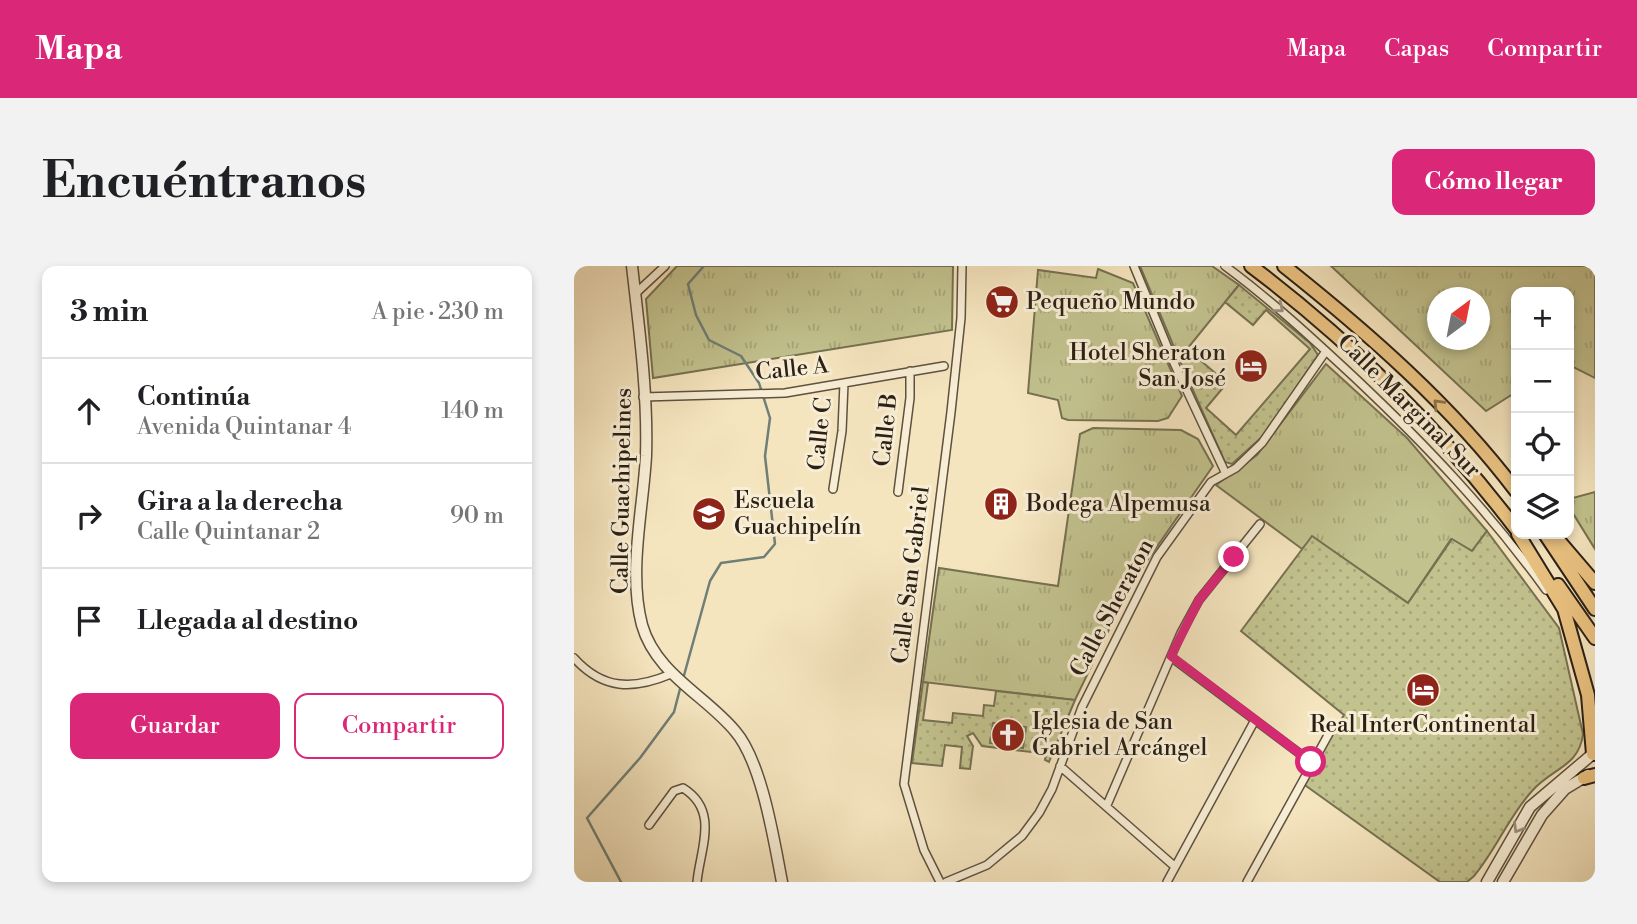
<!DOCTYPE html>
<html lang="es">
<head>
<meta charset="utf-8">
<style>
  body { margin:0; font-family:"Libre Bodoni",serif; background:#f2f2f2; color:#202124 }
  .controls { position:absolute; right:21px; top:21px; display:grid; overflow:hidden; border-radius:14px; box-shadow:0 4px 10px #0003 }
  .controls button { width:63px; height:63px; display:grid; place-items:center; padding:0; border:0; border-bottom:2px solid #e0e0e0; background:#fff; color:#202124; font:35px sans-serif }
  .compass { position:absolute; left:853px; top:21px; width:63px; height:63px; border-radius:50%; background:#fff; box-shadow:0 4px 10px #0003; rotate:32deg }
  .stop { position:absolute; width:21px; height:21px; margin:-16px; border:5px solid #db2777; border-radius:50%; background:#fff }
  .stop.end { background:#db2777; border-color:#fff; box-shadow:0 2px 7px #0008 }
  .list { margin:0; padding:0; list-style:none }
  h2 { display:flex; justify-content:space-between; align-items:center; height:91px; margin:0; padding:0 28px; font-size:30px }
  h2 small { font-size:23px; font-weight:400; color:#757577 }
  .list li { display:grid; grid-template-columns:46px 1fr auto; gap:21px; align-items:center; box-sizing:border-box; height:105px; padding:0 28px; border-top:2px solid #e0e0e0 }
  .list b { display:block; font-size:26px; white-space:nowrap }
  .list p { margin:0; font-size:23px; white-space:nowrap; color:#757577 }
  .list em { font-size:23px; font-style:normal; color:#757577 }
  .actions { display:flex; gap:14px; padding:21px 28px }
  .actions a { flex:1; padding:16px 0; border:2px solid #db2777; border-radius:14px; text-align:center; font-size:24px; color:#db2777 }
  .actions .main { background:#db2777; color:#fff }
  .icon { flex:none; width:38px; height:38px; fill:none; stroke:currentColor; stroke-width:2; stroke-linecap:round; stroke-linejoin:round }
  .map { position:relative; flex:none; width:1021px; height:616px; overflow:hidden; border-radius:14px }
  header { display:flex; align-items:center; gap:42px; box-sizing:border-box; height:98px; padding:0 35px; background:#db2777; color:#fff }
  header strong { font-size:33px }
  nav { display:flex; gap:38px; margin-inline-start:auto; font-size:24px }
  .intro { display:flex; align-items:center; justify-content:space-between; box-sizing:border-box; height:168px; padding:0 42px }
  h1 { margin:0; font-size:49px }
  .button { padding:18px 32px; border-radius:14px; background:#db2777; color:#fff; font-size:24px; font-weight:700 }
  main { display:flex; gap:42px; padding:0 42px }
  aside { flex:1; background:#fff; border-radius:14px; box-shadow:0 4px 10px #0003 }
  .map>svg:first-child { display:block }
  .grass { fill:url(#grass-tufts); stroke:#767152; stroke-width:2; fill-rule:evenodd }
  .garden { fill:url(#garden-dots); stroke:#767152; stroke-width:2; fill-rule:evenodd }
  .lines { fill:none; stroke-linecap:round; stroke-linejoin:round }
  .stream { stroke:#6f7f77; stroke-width:2.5 }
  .minor-casing { stroke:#5e5140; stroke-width:10 }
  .tertiary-casing { stroke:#5e5140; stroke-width:13 }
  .trunk-casing { stroke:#2b2016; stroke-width:16 }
  .minor { stroke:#f8eed5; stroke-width:7 }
  .tertiary { stroke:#f8eed5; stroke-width:10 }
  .trunk { stroke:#eac280; stroke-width:12 }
  .oneway { stroke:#9c917f }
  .oneway2 { stroke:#8a714b }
  .route { stroke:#db2777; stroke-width:9 }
  .labels { text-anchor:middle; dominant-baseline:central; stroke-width:6; stroke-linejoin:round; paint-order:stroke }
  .poi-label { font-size:23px; fill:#2b2016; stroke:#f8eed5; text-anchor:start }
  .street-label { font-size:23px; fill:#2b2016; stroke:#f8eed5 }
</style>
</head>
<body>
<header>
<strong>Mapa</strong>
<nav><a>Mapa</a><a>Capas</a><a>Compartir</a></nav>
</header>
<div class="intro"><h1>Encuéntranos</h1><a class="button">Cómo llegar</a></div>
<main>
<aside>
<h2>3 min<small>A pie · 230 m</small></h2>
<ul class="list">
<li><svg class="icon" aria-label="ahead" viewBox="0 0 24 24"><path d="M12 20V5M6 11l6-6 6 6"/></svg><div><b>Continúa</b><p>Avenida Quintanar 4</p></div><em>140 m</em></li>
<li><svg class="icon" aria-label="right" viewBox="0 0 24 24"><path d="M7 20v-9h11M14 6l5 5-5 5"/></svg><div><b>Gira a la derecha</b><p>Calle Quintanar 2</p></div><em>90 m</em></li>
<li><svg class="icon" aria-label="arrive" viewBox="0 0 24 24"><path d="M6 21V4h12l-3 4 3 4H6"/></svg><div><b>Llegada al destino</b></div></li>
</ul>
<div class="actions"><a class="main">Guardar</a><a>Compartir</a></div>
</aside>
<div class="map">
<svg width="1021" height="616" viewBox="0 0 1021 616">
  <defs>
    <pattern id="grass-tufts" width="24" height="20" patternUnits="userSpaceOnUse" patternTransform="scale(1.75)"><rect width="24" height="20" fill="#c2c28e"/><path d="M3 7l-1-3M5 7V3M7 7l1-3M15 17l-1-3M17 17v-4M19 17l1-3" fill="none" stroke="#a7a67a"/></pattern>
    <pattern id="garden-dots" width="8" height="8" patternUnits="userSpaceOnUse" patternTransform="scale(1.75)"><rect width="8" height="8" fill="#c2c28e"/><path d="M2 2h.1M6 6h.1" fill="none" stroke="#a7a67a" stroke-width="1.8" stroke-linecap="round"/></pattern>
  </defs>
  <rect width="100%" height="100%" fill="#f5e5bf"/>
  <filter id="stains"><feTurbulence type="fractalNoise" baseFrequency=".00286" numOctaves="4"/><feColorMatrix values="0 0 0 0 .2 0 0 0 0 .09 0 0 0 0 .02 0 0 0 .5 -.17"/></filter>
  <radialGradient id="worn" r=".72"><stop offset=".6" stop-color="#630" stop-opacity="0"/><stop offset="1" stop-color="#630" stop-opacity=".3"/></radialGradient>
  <!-- grass -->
  <path class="grass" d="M103,0H379L378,64L79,112L72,33Z
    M566,0H638L665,19L605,93Z
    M757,0H1021V112L995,99V26H942V126L912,145ZM864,32H906V74H864Z
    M524,3L559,17L608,130L594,152L584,155L494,154L488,152L484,134L454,127L464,4L522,12Z
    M752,98L833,172L913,265L898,285L877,273L834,337L739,271L728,283L642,219L683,189Z
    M519,162L607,164L624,173L639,200L557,318L501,434L349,416L365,302L484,320L506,168Z
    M1021,226V283L995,241V233Z"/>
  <!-- garden -->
  <path class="garden" d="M665,19L736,77L744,89L690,169L658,198L651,196L605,93L613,83L653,117L632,142L662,169L736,83L692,44L679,59L651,36Z
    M913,265L985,362L1009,468C1005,501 978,502 958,525C935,550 922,584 900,610L893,616H866L728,517L770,449L667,365L738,270L834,337L878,273L898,285Z
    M349,416L354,417L349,454L378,457L379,447L409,450L410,439L420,440L422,425L501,434L475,496L471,494L473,482L459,479L457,486L408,480L399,467L393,470L399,480L396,503L386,502L388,481L371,479L368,500L338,497ZM419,457L452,461L449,482L416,477Z"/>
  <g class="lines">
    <!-- stream -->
    <path class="stream" d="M109,413L136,315L147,297L190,291L201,278L191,190L196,152L185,117L167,90L135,74L122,49L114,18L130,0
      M47,616L13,552L66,492L100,446L107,419"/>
    <!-- minor casing -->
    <g class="minor-casing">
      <path id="minor" d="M560,0L600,97L651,206
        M651,0C697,34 738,72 780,111C851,178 914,244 972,324
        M61,28L91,0
        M69,131L211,127L370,100
        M259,223L268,165L270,117
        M324,226L336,132V105
        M597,391L737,496
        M0,392C29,424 59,424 97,408
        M486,500L599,599
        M533,539L607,367L625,334L686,258
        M75,559L100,525L109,522C146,545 126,583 123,616
        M366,616L350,584L330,518L377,146L387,52L388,0
        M372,616L413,599L448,570L465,547L478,523L508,441L583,291L637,216L662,202L688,177L752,85
        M593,616L681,454
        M673,616L758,462"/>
    </g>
    <!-- tertiary casing -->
    <g class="tertiary-casing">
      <path id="tertiary" d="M58,0C65,62 74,127 72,190C69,244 54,306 68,359C82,408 131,429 161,465C188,496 200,575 208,616
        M913,616L956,541L1021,486
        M929,616L968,549L991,523L1014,509"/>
    </g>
    <!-- trunk casing -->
    <g class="trunk-casing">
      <path id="trunk" d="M677,0C775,74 868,165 942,263
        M710,0C793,66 878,140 942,225
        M944,268L990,343L1014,429L1019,488
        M971,268L1021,343
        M979,268L1021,317
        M984,319L1021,372
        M1010,512L1021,509"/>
    </g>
    <!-- minor -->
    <use href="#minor" class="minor"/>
    <!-- tertiary -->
    <use href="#tertiary" class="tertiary"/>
    <!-- trunk -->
    <use href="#trunk" class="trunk"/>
  </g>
  <!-- one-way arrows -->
  <defs><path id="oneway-chevron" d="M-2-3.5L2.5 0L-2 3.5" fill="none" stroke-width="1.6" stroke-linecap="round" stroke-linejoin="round" transform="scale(1.75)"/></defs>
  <g class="oneway">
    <use href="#oneway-chevron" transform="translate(705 42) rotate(39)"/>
    <use href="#oneway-chevron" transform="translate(944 562) rotate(121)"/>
  </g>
  <use class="oneway2" href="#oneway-chevron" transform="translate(864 138) rotate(-134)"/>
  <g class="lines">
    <!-- route -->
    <path class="route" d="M660,291L625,334L597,390L737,496"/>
  </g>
  <!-- icons -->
  <defs>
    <g id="supermarket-disc" transform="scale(1.75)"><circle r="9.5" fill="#8f2418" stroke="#f8eed5"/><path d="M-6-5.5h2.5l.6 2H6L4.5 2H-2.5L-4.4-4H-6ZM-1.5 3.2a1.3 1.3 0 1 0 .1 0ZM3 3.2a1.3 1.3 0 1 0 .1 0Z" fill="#fff"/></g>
    <g id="hotel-disc" transform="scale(1.75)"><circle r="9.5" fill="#8f2418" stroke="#f8eed5"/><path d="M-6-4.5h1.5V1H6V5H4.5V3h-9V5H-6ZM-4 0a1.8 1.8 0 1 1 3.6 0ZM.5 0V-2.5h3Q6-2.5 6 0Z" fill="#fff"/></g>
    <g id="building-disc" transform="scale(1.75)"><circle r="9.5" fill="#8f2418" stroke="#f8eed5"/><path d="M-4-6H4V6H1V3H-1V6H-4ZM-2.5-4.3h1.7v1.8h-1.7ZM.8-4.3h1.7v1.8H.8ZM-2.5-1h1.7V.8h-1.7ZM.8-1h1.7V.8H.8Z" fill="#fff"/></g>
    <g id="school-disc" transform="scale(1.75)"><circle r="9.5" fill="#8f2418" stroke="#f8eed5"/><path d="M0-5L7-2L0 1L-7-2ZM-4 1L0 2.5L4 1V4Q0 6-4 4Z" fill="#fff"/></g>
    <g id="church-disc" transform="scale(1.75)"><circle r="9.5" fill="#8f2418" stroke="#f8eed5"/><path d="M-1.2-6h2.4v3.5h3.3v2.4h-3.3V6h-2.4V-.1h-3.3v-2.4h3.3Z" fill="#fff"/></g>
  </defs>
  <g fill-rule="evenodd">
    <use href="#supermarket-disc" x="428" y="36"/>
    <use href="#hotel-disc" x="677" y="100"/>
    <use href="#building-disc" x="427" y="238"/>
    <use href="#school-disc" x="135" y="248"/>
    <use href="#hotel-disc" x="849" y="424"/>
    <use href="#church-disc" x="434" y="469"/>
  </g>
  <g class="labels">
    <!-- poi labels -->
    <g class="poi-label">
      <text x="452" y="36">Pequeño Mundo</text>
      <text x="652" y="87" text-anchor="end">Hotel Sheraton<tspan x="652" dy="26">San José</tspan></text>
      <text x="160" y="235">Escuela<tspan x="160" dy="26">Guachipelín</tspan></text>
      <text x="452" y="238">Bodega Alpemusa</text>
      <text x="458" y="456">Iglesia de San<tspan x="458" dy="26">Gabriel Arcángel</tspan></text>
      <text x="849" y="459" text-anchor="middle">Real InterContinental</text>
    </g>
    <!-- street labels -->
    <g class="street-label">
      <text transform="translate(218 103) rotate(-6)">Calle A</text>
      <text transform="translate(835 140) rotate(45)">Calle Marginal Sur</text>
      <text transform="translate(312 164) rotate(-84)">Calle B</text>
      <text transform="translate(246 168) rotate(-84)">Calle C</text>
      <text transform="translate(48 225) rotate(-89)">Calle Guachipelines</text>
      <text transform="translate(337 309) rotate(-83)">Calle San Gabriel</text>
      <text transform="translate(538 342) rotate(-62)">Calle Sheraton</text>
    </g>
  </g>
  <rect width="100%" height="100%" filter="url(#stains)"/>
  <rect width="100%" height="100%" fill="url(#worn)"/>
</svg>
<div class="controls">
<button>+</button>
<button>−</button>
<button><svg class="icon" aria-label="locate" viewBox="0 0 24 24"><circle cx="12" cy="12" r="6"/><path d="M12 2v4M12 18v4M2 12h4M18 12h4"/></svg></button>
<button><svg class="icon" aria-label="layers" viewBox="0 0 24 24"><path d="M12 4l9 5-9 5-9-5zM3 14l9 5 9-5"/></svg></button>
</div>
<svg class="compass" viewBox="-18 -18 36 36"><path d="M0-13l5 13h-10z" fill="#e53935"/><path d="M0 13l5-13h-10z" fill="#757577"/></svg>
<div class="stop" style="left:737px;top:496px"></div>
<div class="stop end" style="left:660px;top:291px"></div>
</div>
</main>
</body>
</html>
